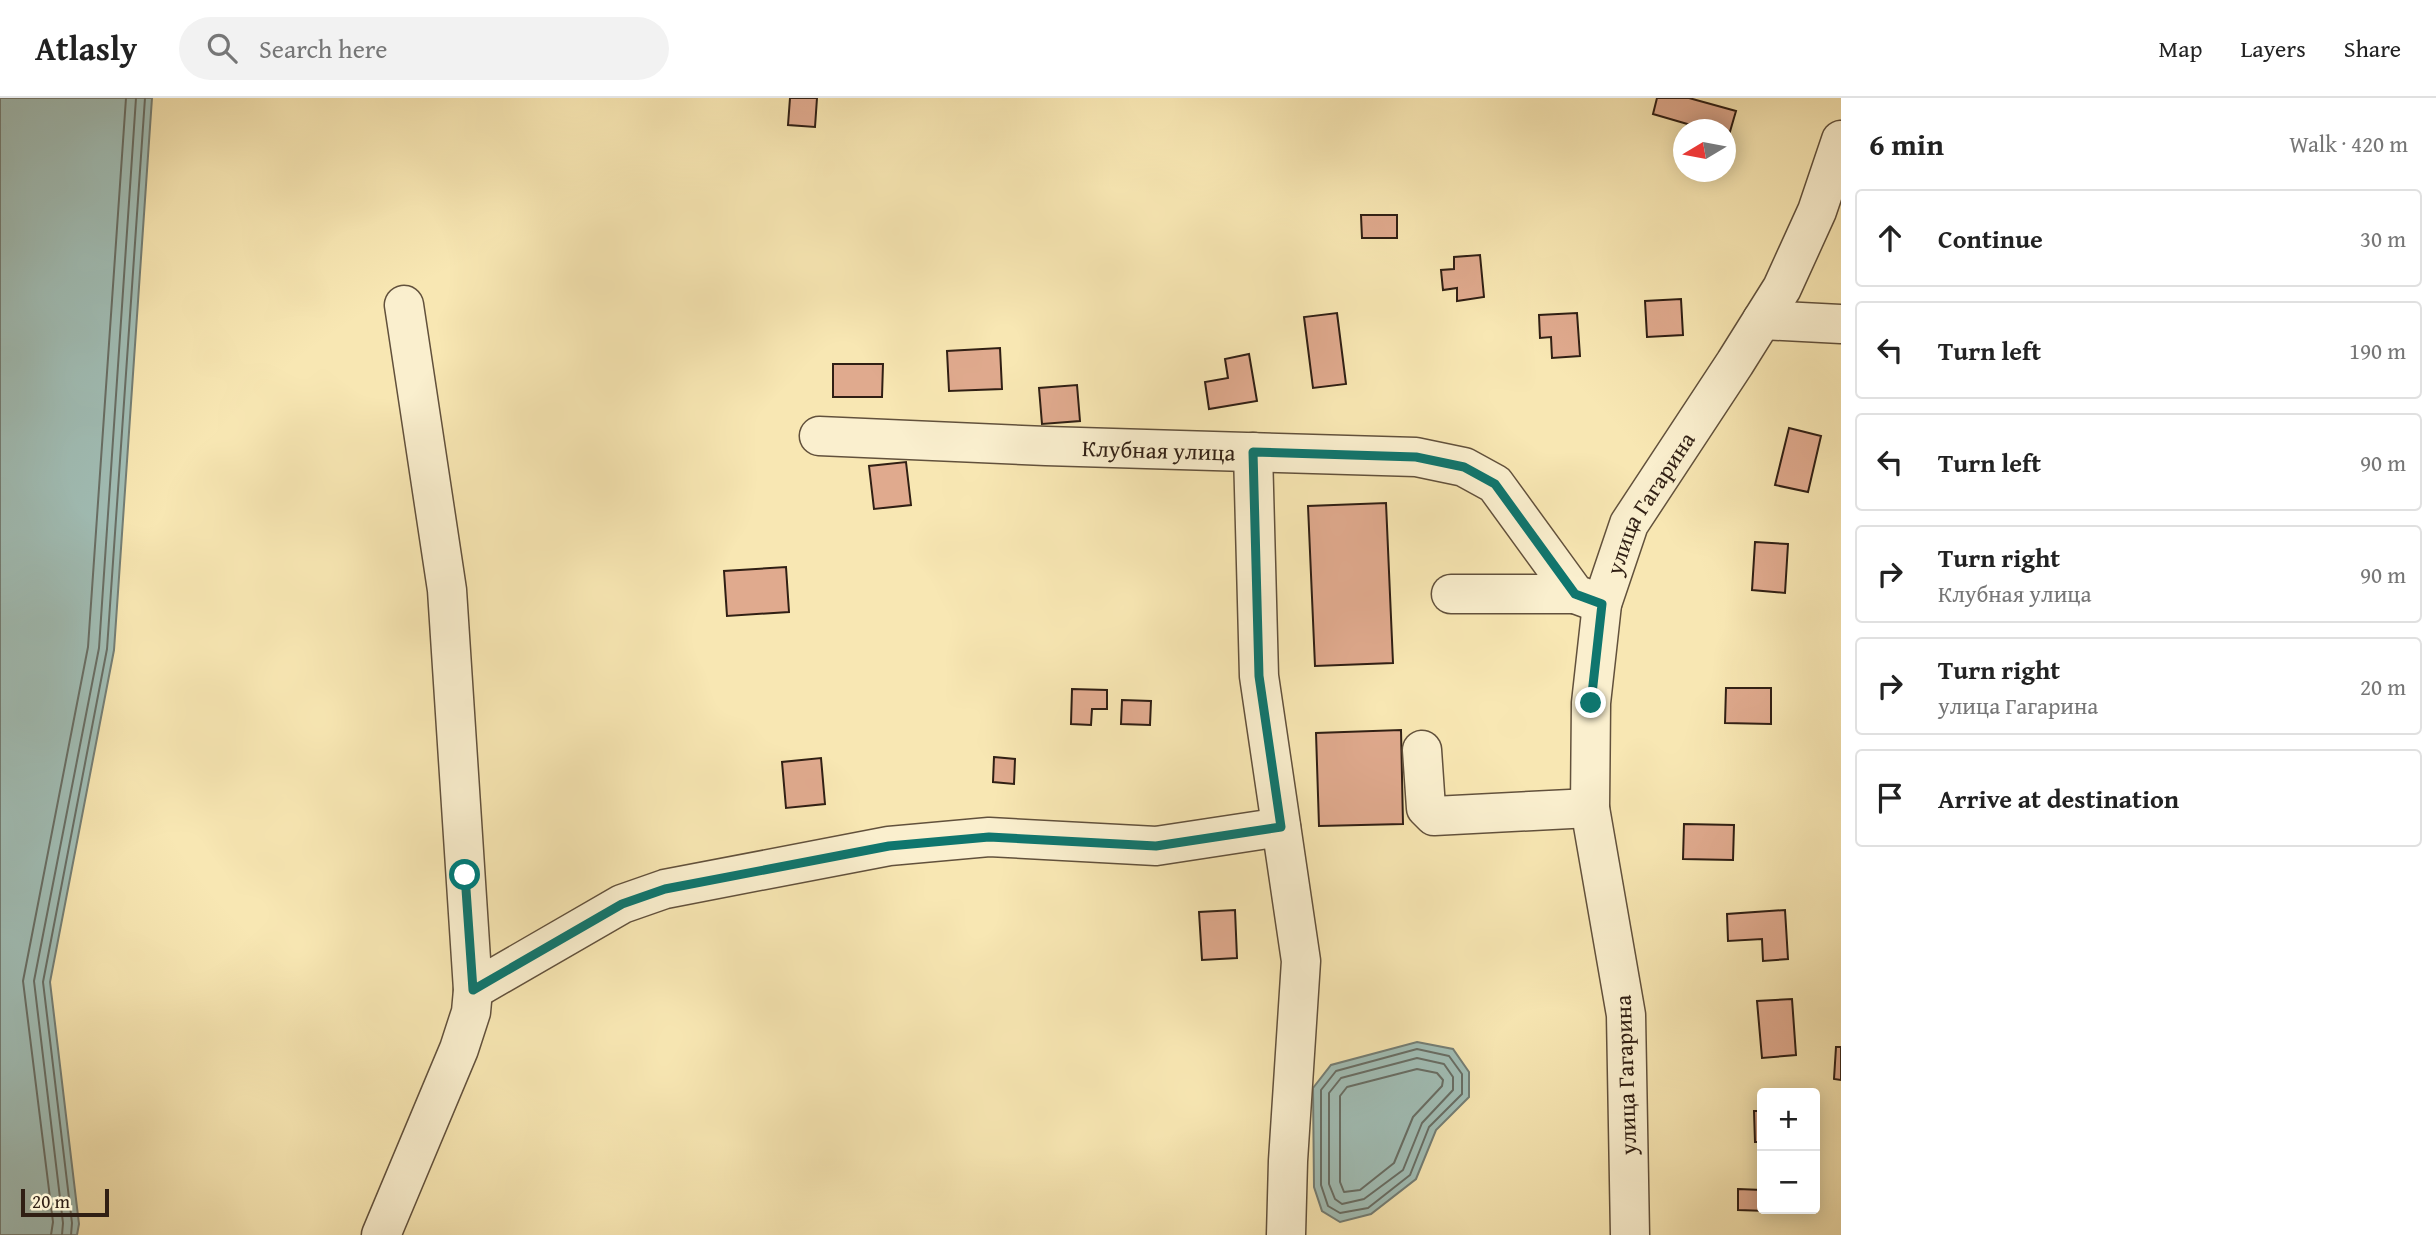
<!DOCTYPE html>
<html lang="en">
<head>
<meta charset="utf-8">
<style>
  body { margin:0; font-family:"Gentium Book Plus",serif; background:#f2f2f2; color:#222 }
  .controls { position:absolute; right:21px; bottom:21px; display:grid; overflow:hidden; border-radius:7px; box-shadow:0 4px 18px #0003 }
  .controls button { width:63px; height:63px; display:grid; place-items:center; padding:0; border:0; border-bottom:2px solid #e0e0e0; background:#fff; color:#222; font:35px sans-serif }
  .compass { position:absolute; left:1673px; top:21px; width:63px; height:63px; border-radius:50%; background:#fff; box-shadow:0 4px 18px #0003; rotate:260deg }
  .scale { position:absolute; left:21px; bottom:18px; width:88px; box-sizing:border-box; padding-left:7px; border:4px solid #301f14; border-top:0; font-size:19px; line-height:24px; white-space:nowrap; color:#301f14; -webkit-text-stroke:5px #faefce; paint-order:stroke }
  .stop { position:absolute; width:21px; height:21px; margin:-16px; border:5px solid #0f766e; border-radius:50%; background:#fff }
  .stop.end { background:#0f766e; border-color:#fff; box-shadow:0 2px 7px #0008 }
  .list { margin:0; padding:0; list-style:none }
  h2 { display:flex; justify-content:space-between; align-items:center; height:91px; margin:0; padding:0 28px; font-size:30px }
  h2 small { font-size:23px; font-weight:400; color:#767676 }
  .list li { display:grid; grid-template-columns:46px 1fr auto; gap:21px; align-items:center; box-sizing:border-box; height:98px; margin:0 14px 14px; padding:0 14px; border:2px solid #e0e0e0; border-radius:7px }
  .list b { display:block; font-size:26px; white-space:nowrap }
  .list p { margin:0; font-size:23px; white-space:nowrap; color:#767676 }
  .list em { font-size:23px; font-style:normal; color:#767676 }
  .icon { flex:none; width:38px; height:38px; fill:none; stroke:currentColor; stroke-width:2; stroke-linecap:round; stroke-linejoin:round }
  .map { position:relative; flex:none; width:1841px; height:1137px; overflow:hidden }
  header { display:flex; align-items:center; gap:42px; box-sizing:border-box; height:98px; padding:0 35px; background:#fff; border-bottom:2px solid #e0e0e0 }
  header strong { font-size:33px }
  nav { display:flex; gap:38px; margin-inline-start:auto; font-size:24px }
  .search { width:490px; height:63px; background:#f2f2f2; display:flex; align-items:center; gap:18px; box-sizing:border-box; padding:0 24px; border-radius:38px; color:#767676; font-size:26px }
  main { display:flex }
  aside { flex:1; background:#fff }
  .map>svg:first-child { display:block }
  .water { fill:#a1beb6; stroke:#747e75; stroke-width:2 }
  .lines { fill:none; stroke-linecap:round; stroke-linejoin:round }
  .shore { stroke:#686e65; stroke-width:2 }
  .building { fill:#e0aa8e; stroke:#301f14; stroke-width:2 }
  .minor-casing { stroke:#62513c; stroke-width:41 }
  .minor { stroke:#faefce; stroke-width:38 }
  .route { stroke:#0f766e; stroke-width:9 }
  .labels { text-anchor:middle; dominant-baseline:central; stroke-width:6; stroke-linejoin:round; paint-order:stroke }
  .street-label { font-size:23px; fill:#301f14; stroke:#faefce }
</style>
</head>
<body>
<header>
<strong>Atlasly</strong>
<div class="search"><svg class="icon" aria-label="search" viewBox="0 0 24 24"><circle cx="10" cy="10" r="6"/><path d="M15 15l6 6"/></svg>Search here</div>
<nav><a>Map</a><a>Layers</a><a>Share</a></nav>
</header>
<main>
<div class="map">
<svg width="1841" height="1137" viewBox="0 0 1841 1137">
  <rect width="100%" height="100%" fill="#f8e7b3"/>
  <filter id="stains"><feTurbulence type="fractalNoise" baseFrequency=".00286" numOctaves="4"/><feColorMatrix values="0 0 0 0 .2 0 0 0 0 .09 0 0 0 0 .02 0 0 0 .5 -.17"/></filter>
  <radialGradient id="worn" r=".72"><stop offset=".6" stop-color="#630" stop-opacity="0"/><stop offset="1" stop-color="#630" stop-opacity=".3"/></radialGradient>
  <!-- water -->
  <path class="water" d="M0,0H152L114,552L50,884L79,1126L77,1137H0Z
    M1417,944L1453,951L1469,974V999L1436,1032L1416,1081L1371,1116L1340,1124L1322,1113L1314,1089L1313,990L1331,967Z"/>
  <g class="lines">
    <!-- shore -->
    <path class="shore" d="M1417,951L1449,958L1462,976V996L1429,1029L1410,1077L1368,1110L1340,1115L1328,1108L1321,1087V992L1336,973Z
      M1417,960L1444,966L1453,979V992L1422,1025L1403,1072L1364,1101L1342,1106L1335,1101L1329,1086V995L1341,980Z
      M1417,971L1437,975L1443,982L1442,988L1413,1019L1394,1065L1360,1092L1344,1094L1340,1084V998L1347,989Z
      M51,1137L53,1124L23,883L88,549L126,0
      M62,1137L63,1125L34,883L99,550L136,0
      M71,1137L72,1125L43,884L107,551L145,0"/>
  </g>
  <!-- building -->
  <path class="building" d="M790,0H817L815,29L788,27Z
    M1657,0H1689L1736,13L1729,37L1726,36V32H1708L1653,16Z
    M1361,117H1397V140H1362Z
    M1480,157L1484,199L1457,203V190L1443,192L1441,172L1454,171V159Z
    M1681,201L1683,237L1647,239L1645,203Z
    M1337,215L1346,286L1313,290L1304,219Z
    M1577,215L1580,258L1552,260L1551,239L1540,240L1539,217Z
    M1000,250L1002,291L949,293L947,253Z
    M1249,256L1257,303L1209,311L1205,284L1228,280L1225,261Z
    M833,266H883L882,299H833Z
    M1077,287L1080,323L1042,326L1039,290Z
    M1789,330L1821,338L1808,394L1775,387Z
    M906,364L911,407L874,411L869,368Z
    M1386,405L1393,565L1315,568L1308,408Z
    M1755,444L1788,446L1785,495L1752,492Z
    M786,469L789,514L727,518L724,473Z
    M1726,590H1771V626L1725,625Z
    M1072,591L1107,592V611H1092L1091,627L1071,626Z
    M1122,602L1151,603L1150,627L1121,626Z
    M1401,632L1403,726L1319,728L1316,635Z
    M994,659L1015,661L1014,686L993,684Z
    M821,660L825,706L786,710L782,664Z
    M1684,726L1734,727L1733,762L1683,761Z
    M1235,812L1237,860L1202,862L1199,814Z
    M1785,812L1788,861L1763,863L1762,841L1728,843L1727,816Z
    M1792,901L1796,957L1762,960L1757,903Z
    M1836,949H1841V982L1834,981Z
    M1754,1013H1762V1044H1755Z
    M1738,1091L1762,1092V1111H1767V1113L1738,1112Z"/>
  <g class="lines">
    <!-- minor casing -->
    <g class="minor-casing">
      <g id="minor">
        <path d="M1762,222L1841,226"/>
        <path id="s1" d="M819,338L1046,348L1416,359L1464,369L1495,386L1575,496L1602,506"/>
        <path d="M1253,354L1259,578L1301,863L1288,1063L1286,1137"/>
        <path d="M1451,496H1575"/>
        <path d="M1422,652L1426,710L1434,718L1590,710"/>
        <path d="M473,892L622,806L665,791L889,748L989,739L1156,748L1281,729"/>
        <path d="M381,1137L459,951L471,914L473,892L447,492L404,207"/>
        <path id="s2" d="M1630,1137L1626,917L1590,710L1591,605L1602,506L1629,426L1735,265L1782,190L1817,113L1841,42"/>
      </g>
    </g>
    <!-- minor -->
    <use href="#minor" class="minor"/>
  </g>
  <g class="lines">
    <!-- route -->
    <path class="route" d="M465,777L473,892L622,806L665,791L889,748L989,739L1156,748L1281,729L1259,578L1253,354L1416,359L1464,369L1495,386L1575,496L1602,506L1591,605"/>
  </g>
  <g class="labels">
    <!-- street labels -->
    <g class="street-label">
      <text stroke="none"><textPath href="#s1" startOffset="340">Клубная улица</textPath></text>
      <text stroke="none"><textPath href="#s2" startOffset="747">улица Гагарина</textPath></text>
      <text transform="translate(1625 977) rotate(-92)">улица Гагарина</text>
    </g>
  </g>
  <rect width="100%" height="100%" filter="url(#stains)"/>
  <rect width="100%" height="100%" fill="url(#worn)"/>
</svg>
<div class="controls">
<button>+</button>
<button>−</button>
</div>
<svg class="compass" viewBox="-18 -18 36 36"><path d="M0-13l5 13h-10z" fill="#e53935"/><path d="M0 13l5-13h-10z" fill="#767676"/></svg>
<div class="scale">20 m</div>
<div class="stop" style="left:465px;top:777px"></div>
<div class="stop end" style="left:1591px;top:605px"></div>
</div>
<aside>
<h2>6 min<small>Walk · 420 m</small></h2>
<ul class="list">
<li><svg class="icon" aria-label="ahead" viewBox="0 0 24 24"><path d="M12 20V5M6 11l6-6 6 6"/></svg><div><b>Continue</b></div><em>30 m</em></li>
<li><svg class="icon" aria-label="left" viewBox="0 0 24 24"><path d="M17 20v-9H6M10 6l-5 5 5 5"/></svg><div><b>Turn left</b></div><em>190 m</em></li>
<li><svg class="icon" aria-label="left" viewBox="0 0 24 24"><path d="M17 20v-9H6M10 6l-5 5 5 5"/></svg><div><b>Turn left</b></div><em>90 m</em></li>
<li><svg class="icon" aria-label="right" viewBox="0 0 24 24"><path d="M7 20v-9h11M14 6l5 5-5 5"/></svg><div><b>Turn right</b><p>Клубная улица</p></div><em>90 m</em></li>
<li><svg class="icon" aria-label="right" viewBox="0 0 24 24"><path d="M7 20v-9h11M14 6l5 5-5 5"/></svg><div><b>Turn right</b><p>улица Гагарина</p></div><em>20 m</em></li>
<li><svg class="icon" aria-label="arrive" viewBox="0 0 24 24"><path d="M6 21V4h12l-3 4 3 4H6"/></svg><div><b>Arrive at destination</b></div></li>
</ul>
</aside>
</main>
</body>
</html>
